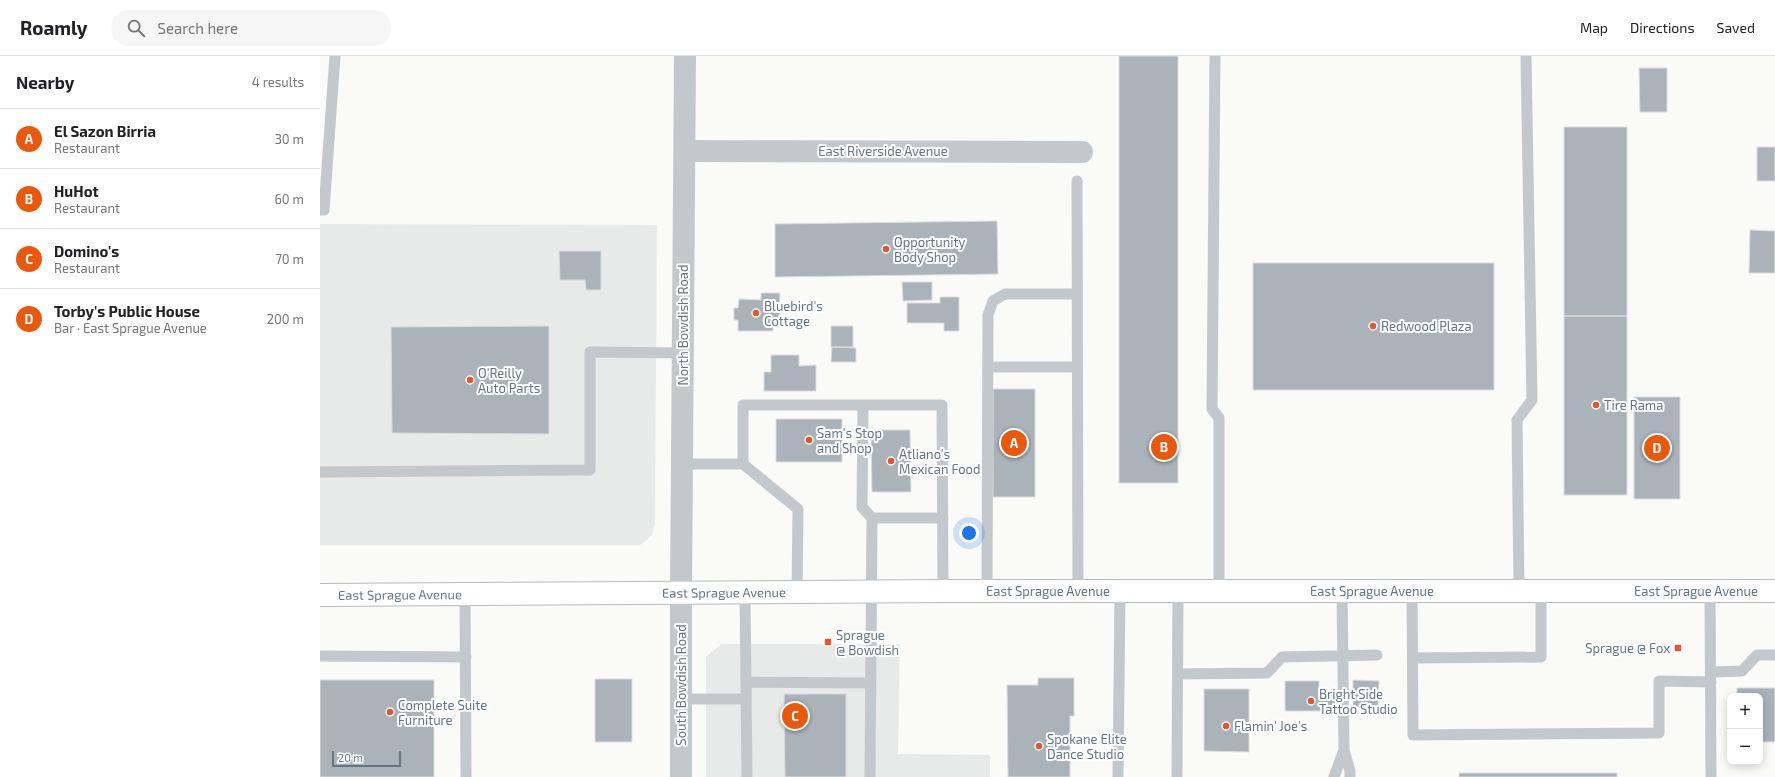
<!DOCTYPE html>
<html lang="en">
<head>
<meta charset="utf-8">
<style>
  body { margin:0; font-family:"Exo 2",sans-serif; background:#f6f6f6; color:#202124 }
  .controls { position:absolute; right:12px; bottom:12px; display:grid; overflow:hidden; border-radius:8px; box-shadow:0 2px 10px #0003 }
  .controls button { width:36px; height:36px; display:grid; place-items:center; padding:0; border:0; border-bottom:1px solid #e0e0e0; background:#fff; color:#202124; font:20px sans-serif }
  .scale { position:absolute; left:12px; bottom:10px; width:69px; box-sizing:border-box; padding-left:4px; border:2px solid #657683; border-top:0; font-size:11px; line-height:14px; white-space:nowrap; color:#657683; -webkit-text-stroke:3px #fff; paint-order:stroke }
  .you { position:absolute; left:649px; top:477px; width:14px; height:14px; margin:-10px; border:3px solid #fff; border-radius:50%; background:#1a73e8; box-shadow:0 0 0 6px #1a73e833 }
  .badge { display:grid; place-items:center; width:26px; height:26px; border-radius:50%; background:#ea580c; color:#fff; font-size:13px; font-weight:700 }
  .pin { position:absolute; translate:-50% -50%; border:2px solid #fff; box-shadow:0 1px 4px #0006 }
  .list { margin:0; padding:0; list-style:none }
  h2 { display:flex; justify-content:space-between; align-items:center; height:52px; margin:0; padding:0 16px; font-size:17px }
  h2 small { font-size:13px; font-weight:400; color:#757577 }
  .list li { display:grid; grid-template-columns:26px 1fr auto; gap:12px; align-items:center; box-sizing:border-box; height:60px; padding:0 16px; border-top:1px solid #e0e0e0 }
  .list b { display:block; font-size:15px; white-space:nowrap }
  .list p { margin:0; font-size:13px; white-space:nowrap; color:#757577 }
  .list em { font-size:13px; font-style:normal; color:#757577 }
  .icon { flex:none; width:22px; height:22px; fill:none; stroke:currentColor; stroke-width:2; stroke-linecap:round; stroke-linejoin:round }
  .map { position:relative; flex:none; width:1455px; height:721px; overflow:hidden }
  header { display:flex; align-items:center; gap:24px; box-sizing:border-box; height:56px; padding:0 20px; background:#fff; border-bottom:1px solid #e0e0e0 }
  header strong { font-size:19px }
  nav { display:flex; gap:22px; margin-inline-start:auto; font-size:14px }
  .search { width:280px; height:36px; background:#f6f6f6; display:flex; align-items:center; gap:10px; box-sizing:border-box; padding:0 14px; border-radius:22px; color:#757577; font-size:15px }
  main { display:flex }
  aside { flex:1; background:#fff }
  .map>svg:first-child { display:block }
  .built { fill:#e8e9e9 }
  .building { fill:#aab3b9; stroke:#dcdcda }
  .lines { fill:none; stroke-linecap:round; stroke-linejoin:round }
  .primary-casing { stroke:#b5babe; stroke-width:24 }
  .service { stroke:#c3c8cc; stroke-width:11 }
  .minor { stroke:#c3c8cc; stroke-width:22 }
  .tertiary { stroke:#c3c8cc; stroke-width:22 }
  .primary { stroke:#fff; stroke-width:22 }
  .poi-dot { fill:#e4572e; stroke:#fff; stroke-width:1.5 }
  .labels { text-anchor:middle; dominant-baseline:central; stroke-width:4; stroke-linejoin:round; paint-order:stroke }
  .street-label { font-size:13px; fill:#657683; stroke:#fff }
  .poi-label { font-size:13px; fill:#657683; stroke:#fff; text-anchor:start }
</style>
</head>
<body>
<header>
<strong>Roamly</strong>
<div class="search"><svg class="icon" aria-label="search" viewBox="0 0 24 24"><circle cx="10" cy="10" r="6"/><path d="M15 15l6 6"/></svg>Search here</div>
<nav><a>Map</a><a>Directions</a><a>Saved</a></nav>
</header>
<main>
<aside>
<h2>Nearby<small>4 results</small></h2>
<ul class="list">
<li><span class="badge">A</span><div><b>El Sazon Birria</b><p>Restaurant</p></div><em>30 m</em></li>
<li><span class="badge">B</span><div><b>HuHot</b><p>Restaurant</p></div><em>60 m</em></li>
<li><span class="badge">C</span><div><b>Domino's</b><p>Restaurant</p></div><em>70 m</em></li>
<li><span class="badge">D</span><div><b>Torby's Public House</b><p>Bar · East Sprague Avenue</p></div><em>200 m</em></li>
</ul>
</aside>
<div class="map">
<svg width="1455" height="721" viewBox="0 0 1455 721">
  <rect width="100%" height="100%" fill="#fafaf8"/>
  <!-- built -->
  <path class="built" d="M0,168L337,169L335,468L332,479L327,484L320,489H0Z
    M401,588H580L578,698L670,699V721H386V601Z"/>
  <!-- building -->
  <path class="building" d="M799,0H858V427H799Z
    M1319,12H1347V56H1320Z
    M1244,71H1307V260H1244Z
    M1437,91H1455V125H1437Z
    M677,165L678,218L455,221V168Z
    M1430,174L1455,175V217H1429Z
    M239,195H281V234H266L265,224H240Z
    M933,207H1174V334H933Z
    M582,226H612V244L583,245Z
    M441,237H460L459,263L453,262V275H418V264H414V252H418L419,243L441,244Z
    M620,241H639V275H624V267H587V247H620Z
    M1244,260H1307V439H1244Z
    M229,270V378L72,377L71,271Z
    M511,270H533V291H511Z
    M512,291L536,292V306H511Z
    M451,299H479V310L496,309V335H444V316H451Z
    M673,333H715V441H673Z
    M1314,341H1360V443H1314Z
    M456,363H522V406H456Z
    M551,374H590L591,436H552Z
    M718,622H754V660H750V721H688L687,629H718Z
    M275,623H312V686H275Z
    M0,624H114V721H0Z
    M1033,624L1059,625L1058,651H1033Z
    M965,625H999V635H1017V655H965Z
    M1417,632H1455V686H1440V640H1417Z
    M884,633H929V696L884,695Z
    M464,638H526V721H465Z
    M1139,717H1297V721H1139Z"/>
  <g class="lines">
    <!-- primary casing -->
    <g class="primary-casing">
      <g id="primary">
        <path id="s1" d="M0,539L623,535H1455"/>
      </g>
    </g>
    <!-- service -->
    <path class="service" d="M895,0L892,353L899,362V536
      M757,125L758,536
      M0,154H4L15,0
      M668,311H757
      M543,350L542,451L552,462L550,721
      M362,408H423L478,453L477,536
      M423,408V349H622L623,535
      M0,416L270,414V296L363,297
      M552,462H623
      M667,535L668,259L673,245L685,238H757
      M1199,535L1197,364L1212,344L1206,0
      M1390,535L1391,721
      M1092,536L1093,679L1339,677V625L1391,626
      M425,537L427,721
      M145,538L146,721
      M0,600L146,601
      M1093,602L1221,601V535
      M1391,616L1422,615L1437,599H1455
      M858,618L947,617L962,601L1057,599
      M426,626L551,627
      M361,643H426
      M1024,694L1030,715V721
      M798,721L800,536
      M857,721L858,536
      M1014,721L1024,694L1022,536"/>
    <!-- minor -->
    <path class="minor" d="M365,95L762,96"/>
    <!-- tertiary -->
    <path class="tertiary" d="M361,721V538L365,0"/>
    <!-- primary -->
    <use href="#primary" class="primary"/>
  </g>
  <!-- markers -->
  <g class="poi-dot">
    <circle cx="566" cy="193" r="4"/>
    <circle cx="436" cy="257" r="4"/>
    <circle cx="1053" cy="270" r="4"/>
    <circle cx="150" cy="324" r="4"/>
    <circle cx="1276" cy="349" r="4"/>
    <circle cx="489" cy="384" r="4"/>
    <circle cx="571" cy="405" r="4"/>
    <rect x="504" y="582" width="8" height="8" rx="2"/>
    <rect x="1354" y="588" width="8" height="8" rx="2"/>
    <circle cx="991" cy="645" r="4"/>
    <circle cx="70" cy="656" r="4"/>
    <circle cx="906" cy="670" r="4"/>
    <circle cx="719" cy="690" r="4"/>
  </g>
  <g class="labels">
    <!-- street labels -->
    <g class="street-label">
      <text x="563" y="95">East Riverside Avenue</text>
      <text transform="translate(363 269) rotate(-90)">North Bowdish Road</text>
      <text stroke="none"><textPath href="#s1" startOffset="728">East Sprague Avenue</textPath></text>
      <text stroke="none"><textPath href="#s1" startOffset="1376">East Sprague Avenue</textPath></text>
      <text stroke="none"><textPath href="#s1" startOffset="1052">East Sprague Avenue</textPath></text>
      <text stroke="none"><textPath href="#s1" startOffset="404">East Sprague Avenue</textPath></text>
      <text stroke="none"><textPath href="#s1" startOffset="80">East Sprague Avenue</textPath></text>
      <text transform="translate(361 629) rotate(-90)">South Bowdish Road</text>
    </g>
    <!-- poi labels -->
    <g class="poi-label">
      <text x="574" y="186">Opportunity<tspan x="574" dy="15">Body Shop</tspan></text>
      <text x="444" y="250">Bluebird's<tspan x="444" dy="15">Cottage</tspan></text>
      <text x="1061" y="270">Redwood Plaza</text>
      <text x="158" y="317">O'Reilly<tspan x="158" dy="15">Auto Parts</tspan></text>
      <text x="1284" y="349">Tire Rama</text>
      <text x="497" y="377">Sam's Stop<tspan x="497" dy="15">and Shop</tspan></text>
      <text x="579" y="398">Atliano's<tspan x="579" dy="15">Mexican Food</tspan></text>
      <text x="516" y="579">Sprague<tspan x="516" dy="15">@ Bowdish</tspan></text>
      <text x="1350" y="592" text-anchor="end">Sprague @ Fox</text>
      <text x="999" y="638">Bright Side<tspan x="999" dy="15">Tattoo Studio</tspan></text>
      <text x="78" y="649">Complete Suite<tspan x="78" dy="15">Furniture</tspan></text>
      <text x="914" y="670">Flamin' Joe's</text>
      <text x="727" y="683">Spokane Elite<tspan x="727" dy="15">Dance Studio</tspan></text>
    </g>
  </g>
</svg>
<div class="controls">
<button>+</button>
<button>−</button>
</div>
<div class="scale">20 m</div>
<div class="you"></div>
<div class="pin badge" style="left:694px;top:387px">A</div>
<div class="pin badge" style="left:844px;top:391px">B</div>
<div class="pin badge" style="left:475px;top:660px">C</div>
<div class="pin badge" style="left:1337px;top:392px">D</div>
</div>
</main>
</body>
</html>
